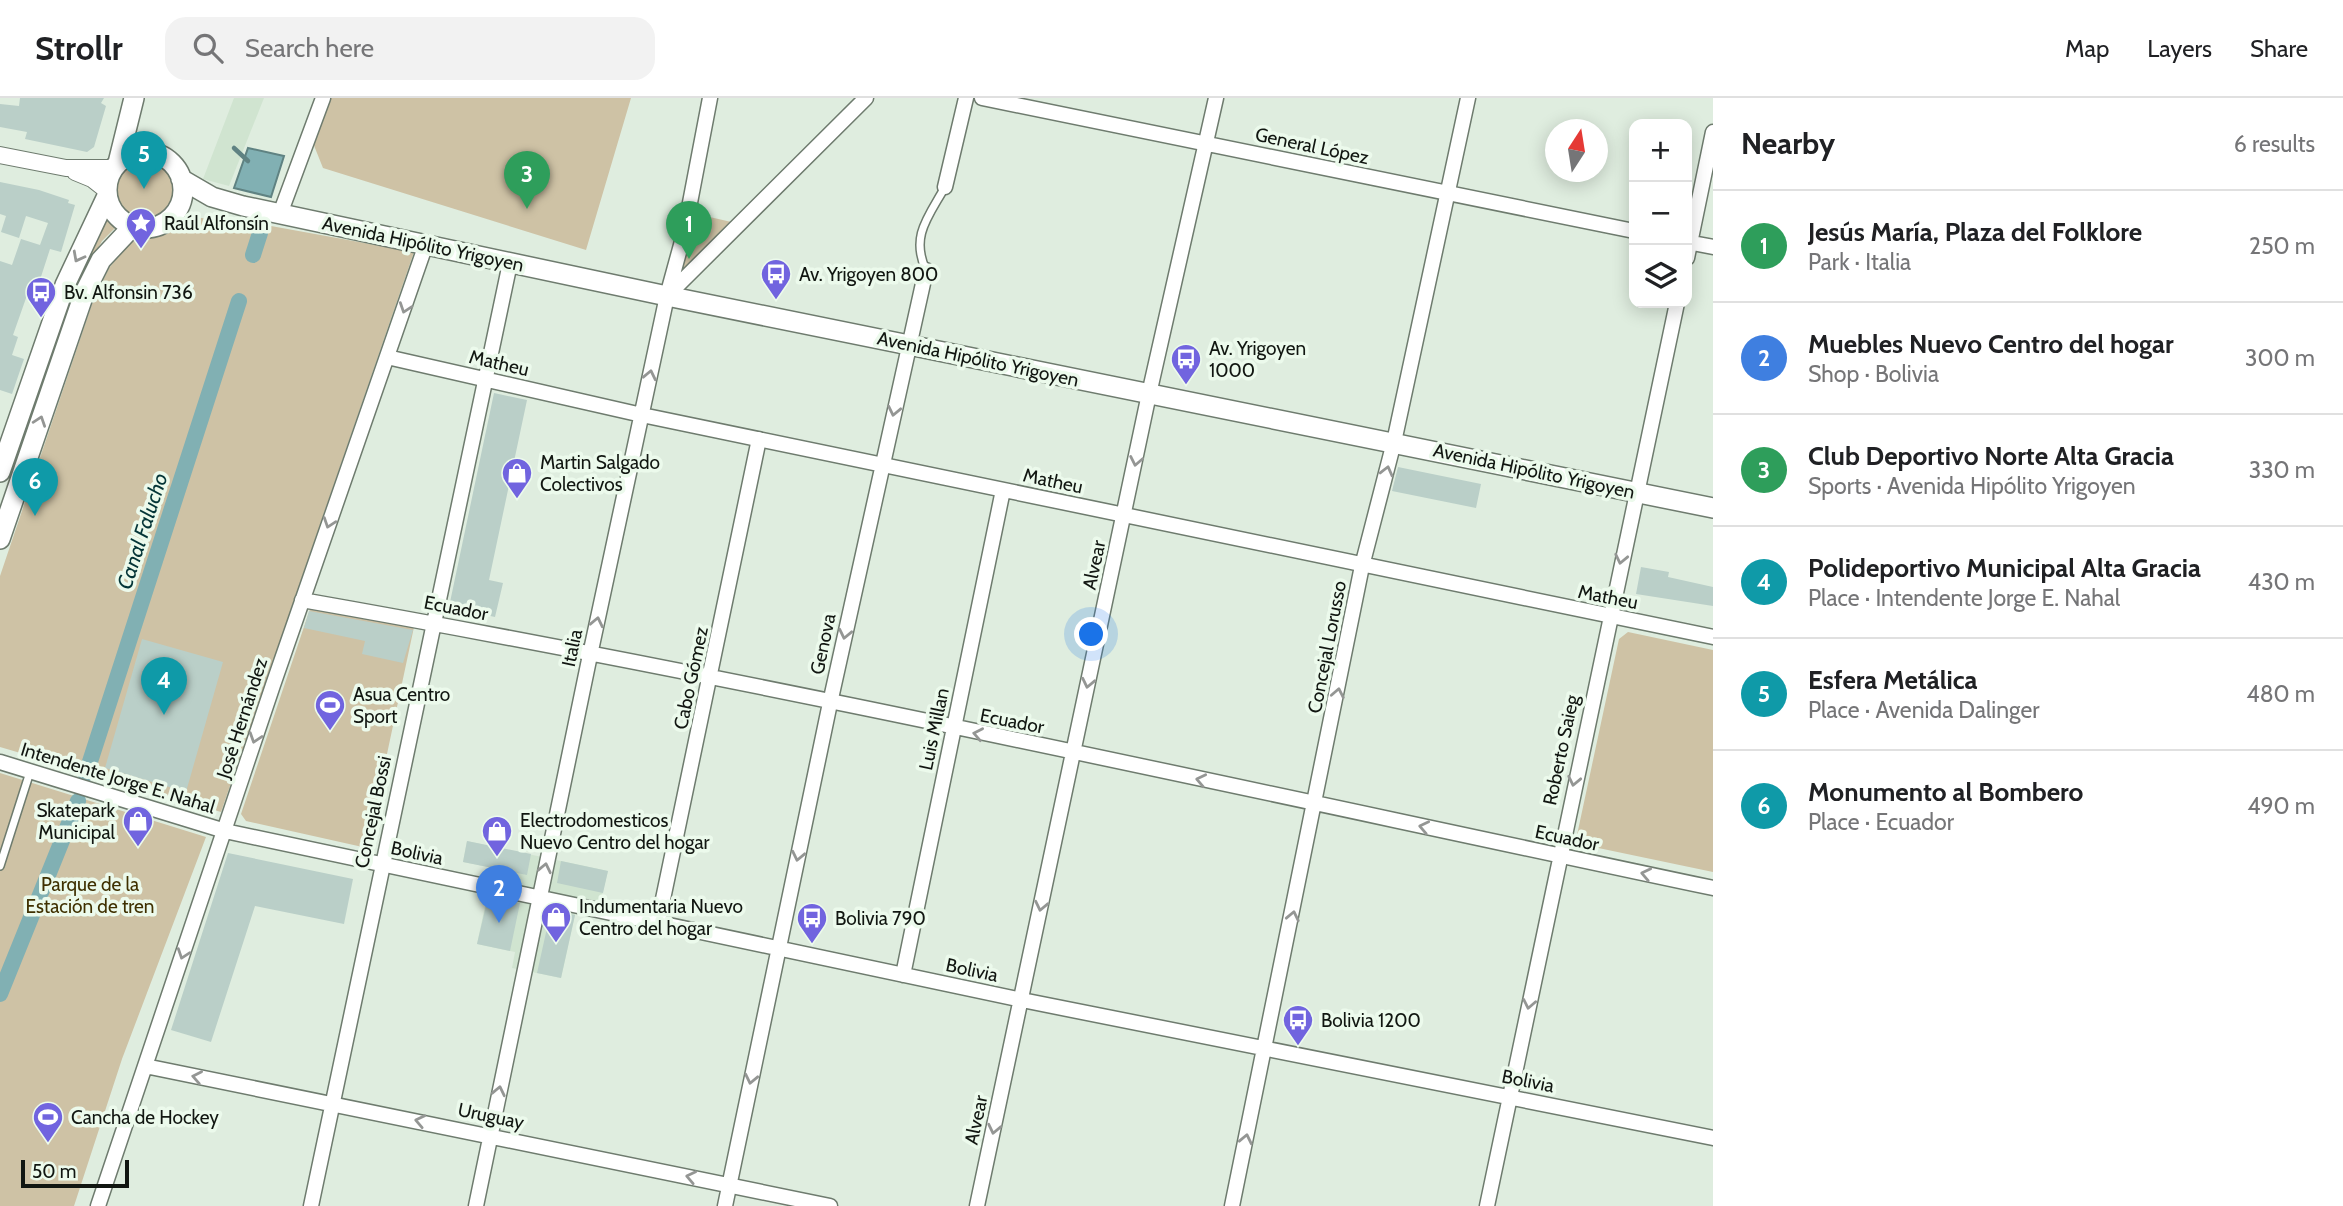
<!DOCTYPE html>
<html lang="en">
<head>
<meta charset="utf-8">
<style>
  body { margin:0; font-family:Cabin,sans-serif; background:#f2f2f2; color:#202124 }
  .controls { position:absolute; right:21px; top:21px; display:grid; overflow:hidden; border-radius:14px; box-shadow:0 4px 18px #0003 }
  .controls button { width:63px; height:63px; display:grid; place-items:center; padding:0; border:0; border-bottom:2px solid #e0e0e0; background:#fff; color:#202124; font:35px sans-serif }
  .compass { position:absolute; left:1545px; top:21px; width:63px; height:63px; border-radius:50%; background:#fff; box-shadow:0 4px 18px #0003; rotate:12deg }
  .scale { position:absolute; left:21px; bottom:18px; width:108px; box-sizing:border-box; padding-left:7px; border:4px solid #111611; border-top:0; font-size:19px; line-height:24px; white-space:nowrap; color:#111611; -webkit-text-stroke:5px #ecfaec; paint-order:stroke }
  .you { position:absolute; left:1092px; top:537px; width:24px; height:24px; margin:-18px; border:5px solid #fff; border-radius:50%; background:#1a73e8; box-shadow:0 0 0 10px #1a73e833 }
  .badge { display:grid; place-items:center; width:46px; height:46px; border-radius:50%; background:#7164df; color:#fff; font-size:23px; font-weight:700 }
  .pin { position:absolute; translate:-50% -58px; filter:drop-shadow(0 2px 4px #0008) }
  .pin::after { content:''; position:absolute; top:37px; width:24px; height:21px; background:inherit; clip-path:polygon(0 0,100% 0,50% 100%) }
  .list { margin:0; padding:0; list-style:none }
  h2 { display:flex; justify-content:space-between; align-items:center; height:91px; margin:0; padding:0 28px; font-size:30px }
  h2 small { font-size:23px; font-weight:400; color:#757577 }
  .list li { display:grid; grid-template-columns:46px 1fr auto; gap:21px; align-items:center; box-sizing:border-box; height:112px; padding:0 28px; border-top:2px solid #e0e0e0 }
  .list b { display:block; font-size:26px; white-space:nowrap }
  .list p { margin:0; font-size:23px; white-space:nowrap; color:#757577 }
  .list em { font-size:23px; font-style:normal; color:#757577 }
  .icon { flex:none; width:38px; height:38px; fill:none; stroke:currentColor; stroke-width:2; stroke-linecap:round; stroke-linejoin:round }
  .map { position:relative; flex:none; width:1713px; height:1108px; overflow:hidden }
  header { display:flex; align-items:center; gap:42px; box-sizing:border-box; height:98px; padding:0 35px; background:#fff; border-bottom:2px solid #e0e0e0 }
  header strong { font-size:33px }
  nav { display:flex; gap:38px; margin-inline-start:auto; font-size:24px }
  .search { width:490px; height:63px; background:#f2f2f2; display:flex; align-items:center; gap:18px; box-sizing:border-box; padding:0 24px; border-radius:21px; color:#757577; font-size:26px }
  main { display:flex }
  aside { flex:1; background:#fff }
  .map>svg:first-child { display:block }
  .built { fill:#d0e4d0 }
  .green { fill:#cec2a5 }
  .water { fill:#81b0b3; stroke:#5f8282; stroke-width:2 }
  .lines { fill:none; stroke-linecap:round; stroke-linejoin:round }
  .stream { stroke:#5f8282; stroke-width:4.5 }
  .canal { stroke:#81b0b3; stroke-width:16 }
  .building { fill:#bacfc8 }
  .service-casing { stroke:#6e7b6e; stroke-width:10 }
  .minor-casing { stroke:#6e7b6e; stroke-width:17 }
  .tertiary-casing { stroke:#6e7b6e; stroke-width:18 }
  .secondary-casing { stroke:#6e7b6e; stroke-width:22 }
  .service { stroke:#fff; stroke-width:7 }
  .minor { stroke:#fff; stroke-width:14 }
  .tertiary { stroke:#fff; stroke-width:16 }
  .secondary { stroke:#fff; stroke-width:19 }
  .oneway { stroke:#949694 }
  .labels { text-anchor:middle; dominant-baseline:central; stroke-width:7; stroke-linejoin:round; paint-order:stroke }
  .street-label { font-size:19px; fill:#111611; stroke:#ecfaec }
  .poi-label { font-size:19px; fill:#111611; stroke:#ecfaec; text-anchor:start }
  .park-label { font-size:19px; fill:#3f3000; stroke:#ecfaec }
  .water-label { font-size:21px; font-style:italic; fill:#043537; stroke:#ecfaec }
</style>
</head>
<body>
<header>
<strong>Strollr</strong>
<div class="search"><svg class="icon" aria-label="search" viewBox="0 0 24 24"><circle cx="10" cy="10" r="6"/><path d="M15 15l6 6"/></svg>Search here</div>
<nav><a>Map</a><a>Layers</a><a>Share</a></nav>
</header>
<main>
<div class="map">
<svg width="1713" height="1108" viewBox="0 0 1713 1108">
  <rect width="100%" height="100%" fill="#dfeddf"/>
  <!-- built -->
  <path class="built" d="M234,0H264L229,88L203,81Z
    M467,743L608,773L598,813L577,808L561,880L512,870L515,854L477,846L493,770L463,764Z"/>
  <!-- green -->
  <path class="green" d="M330,0H631L586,152L323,70L313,45Z
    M111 92a33 33 0 1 1 66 0a33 33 0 1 1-66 0Z
    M688,114L740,126L671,186Z
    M193,119L271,128L414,154L221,714L0,649V478L92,206L109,170L134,139L156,137Z
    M106,120L116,129L102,143L89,167L4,395L75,189Z
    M311,508L414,529L367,750L246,723L241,716Z
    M1628,534L1713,552V774L1584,747L1577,737L1619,541Z
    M0,675L206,739L122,961L74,1108H0Z"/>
  <!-- water -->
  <path class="water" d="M248,50L284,58L271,99L234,90Z"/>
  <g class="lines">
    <!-- stream -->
    <path class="stream" d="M234,50L248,63"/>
    <!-- canal -->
    <path class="canal" d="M253,157L260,135
      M86,676L239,203
      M0,896L78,703"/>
  </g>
  <!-- building -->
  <path class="building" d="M20,0H104L101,5L106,8L94,49L87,54L25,41L27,34L0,29V6L19,8Z
    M0,84L39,92L69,102L68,105L75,107L61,154L50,151L38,188L31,186L13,237L18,239L12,257L24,261L12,296L0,292V163L12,167L21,141L40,147L48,125L26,118L19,140L1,134L6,118L0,116Z
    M494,295L527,302L489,482L503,485L495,519L449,509Z
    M1398,369L1481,386L1476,410L1392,393Z
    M1641,469L1669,474L1668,479L1713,489V508L1636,496Z
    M309,513L413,532L403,565L362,556L365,543L304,530Z
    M142,541L223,564L186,694L105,670Z
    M467,743L531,756L527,777L463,764Z
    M228,755L353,781L344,826L255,808L211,944L171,932Z
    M561,763L608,773L603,795L557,785Z
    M488,799L520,805L510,853L477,846Z
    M551,812L575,817L561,880L537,875Z"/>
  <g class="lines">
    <!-- service casing -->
    <g class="service-casing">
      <path id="service" d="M926,172C910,138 929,118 945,89
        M45,198L59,203
        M0,768L30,674"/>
    </g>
    <!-- minor casing -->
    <g class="minor-casing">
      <path id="minor" d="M982,0L1634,133
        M945,89L966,0
        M280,116L323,0
        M1687,144L1713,149
        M1687,160L1713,34
        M670,195L866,0
        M387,259L642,317L1713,539
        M302,502C774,585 1244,691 1713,790
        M0,664L225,733L1022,902L1713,1040
        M658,825L759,341
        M903,877L1003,392
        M145,968L830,1108
        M98,1108L273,587L426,146
        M311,1108L510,165
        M476,1108L590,557L667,198L684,136L710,0
        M725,1108L830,605L926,172
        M977,1108L1149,296L1216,0
        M1232,1108L1362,468L1394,344L1468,0
        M1487,1108L1677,205"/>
    </g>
    <!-- tertiary casing -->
    <g class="tertiary-casing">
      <path id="tertiary" d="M0,57L66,70H114
        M75,74L92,81L106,92"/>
    </g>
    <!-- secondary casing -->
    <g class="secondary-casing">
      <path id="secondary" d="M107 92a38 38 0 1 1 76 0a38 38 0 1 1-76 0Z
        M118,65L134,0
        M181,81L212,99L243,108L667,198L1713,410
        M0,374L65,187L107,98
        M0,441L84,196L101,162L133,128"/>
    </g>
    <!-- service -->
    <use href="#service" class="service"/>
    <!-- minor -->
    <use href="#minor" class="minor"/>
    <!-- tertiary -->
    <use href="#tertiary" class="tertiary"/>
    <!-- secondary -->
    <use href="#secondary" class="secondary"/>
  </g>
  <!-- one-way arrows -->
  <defs><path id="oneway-chevron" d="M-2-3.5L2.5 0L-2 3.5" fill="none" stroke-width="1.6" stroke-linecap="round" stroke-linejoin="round" transform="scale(1.75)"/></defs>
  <g class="oneway">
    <use href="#oneway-chevron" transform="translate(78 159) rotate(118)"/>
    <use href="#oneway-chevron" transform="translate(405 210) rotate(109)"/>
    <use href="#oneway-chevron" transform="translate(650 277) rotate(-78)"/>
    <use href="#oneway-chevron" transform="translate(894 313) rotate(102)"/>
    <use href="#oneway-chevron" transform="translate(40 323) rotate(-71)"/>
    <use href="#oneway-chevron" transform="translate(1136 363) rotate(101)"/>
    <use href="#oneway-chevron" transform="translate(1387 373) rotate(-76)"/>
    <use href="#oneway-chevron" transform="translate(329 425) rotate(109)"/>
    <use href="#oneway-chevron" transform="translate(1621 461) rotate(102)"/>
    <use href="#oneway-chevron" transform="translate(597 524) rotate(-78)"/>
    <use href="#oneway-chevron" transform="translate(845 536) rotate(102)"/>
    <use href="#oneway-chevron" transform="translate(1088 585) rotate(102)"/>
    <use href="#oneway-chevron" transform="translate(1338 595) rotate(-79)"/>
    <use href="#oneway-chevron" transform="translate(978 636) rotate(-169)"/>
    <use href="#oneway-chevron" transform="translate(255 640) rotate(108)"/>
    <use href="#oneway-chevron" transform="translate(1201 682) rotate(-168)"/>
    <use href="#oneway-chevron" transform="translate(1574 683) rotate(102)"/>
    <use href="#oneway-chevron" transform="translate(1424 729) rotate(-168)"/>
    <use href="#oneway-chevron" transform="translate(798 758) rotate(102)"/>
    <use href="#oneway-chevron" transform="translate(545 770) rotate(-78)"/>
    <use href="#oneway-chevron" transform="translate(1646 776) rotate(-168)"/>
    <use href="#oneway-chevron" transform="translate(1041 808) rotate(102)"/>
    <use href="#oneway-chevron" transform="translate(1293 818) rotate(-78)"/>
    <use href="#oneway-chevron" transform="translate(183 856) rotate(109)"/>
    <use href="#oneway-chevron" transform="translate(1529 906) rotate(101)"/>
    <use href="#oneway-chevron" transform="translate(197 979) rotate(-169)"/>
    <use href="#oneway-chevron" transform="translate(751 981) rotate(102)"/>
    <use href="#oneway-chevron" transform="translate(499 993) rotate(-78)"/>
    <use href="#oneway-chevron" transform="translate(420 1023) rotate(-168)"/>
    <use href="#oneway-chevron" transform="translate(994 1031) rotate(102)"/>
    <use href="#oneway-chevron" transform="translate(1246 1041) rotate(-78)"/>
    <use href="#oneway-chevron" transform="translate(691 1079) rotate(-168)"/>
  </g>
  <!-- icons -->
  <defs>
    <g id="sight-pin" transform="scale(1.575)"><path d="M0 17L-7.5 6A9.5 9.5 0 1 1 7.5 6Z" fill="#7164df" stroke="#ecfaec"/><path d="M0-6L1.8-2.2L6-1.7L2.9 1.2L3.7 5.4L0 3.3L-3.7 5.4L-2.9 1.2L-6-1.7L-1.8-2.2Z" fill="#fff"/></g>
    <g id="bus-pin" transform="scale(1.575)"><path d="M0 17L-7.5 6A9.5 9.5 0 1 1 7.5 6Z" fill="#7164df" stroke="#ecfaec"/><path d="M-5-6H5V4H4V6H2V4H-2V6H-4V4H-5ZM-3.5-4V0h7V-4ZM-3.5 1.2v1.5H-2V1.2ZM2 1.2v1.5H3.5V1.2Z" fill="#fff"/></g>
    <g id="shop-pin" transform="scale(1.575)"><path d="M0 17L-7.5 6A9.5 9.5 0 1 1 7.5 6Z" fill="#7164df" stroke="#ecfaec"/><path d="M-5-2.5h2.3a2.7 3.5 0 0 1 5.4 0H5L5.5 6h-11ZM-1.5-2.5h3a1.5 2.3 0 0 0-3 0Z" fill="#fff"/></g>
    <g id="stadium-pin" transform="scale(1.575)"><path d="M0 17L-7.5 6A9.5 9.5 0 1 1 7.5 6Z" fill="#7164df" stroke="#ecfaec"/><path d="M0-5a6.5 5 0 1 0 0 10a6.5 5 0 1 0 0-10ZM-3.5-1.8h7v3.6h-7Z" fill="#fff"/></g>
  </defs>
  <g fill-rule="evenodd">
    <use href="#sight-pin" x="141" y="125"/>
    <use href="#bus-pin" x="776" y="176"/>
    <use href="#bus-pin" x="41" y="194"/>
    <use href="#bus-pin" x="1186" y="261"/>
    <use href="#shop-pin" x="517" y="375"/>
    <use href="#stadium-pin" x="330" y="607"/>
    <use href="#shop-pin" x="138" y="723"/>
    <use href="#shop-pin" x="497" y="733"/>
    <use href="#shop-pin" x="556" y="819"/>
    <use href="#bus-pin" x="812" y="820"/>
    <use href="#bus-pin" x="1298" y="922"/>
    <use href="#stadium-pin" x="48" y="1019"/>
  </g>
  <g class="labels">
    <!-- street labels -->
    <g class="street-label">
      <text transform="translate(1312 48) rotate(12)">General López</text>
      <text transform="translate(423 146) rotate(12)">Avenida Hipólito Yrigoyen</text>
      <text transform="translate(978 261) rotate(12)">Avenida Hipólito Yrigoyen</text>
      <text transform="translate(499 265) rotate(13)">Matheu</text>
      <text transform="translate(1534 373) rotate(12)">Avenida Hipólito Yrigoyen</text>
      <text transform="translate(1053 383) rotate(12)">Matheu</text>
      <text transform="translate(1094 467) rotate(-78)">Alvear</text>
      <text transform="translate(1608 499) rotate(11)">Matheu</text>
      <text transform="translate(456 510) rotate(11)">Ecuador</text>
      <text transform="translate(823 546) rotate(-78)">Genova</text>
      <text transform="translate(1327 549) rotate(-79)">Concejal Lorusso</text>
      <text transform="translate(572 550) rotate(-78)">Italia</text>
      <text transform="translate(691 580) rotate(-78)">Cabo Gómez</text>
      <text transform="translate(242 620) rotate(-72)">José Hernández</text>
      <text transform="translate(1012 623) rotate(11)">Ecuador</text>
      <text transform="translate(934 631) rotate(-78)">Luis Millan</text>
      <text transform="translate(1561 652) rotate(-78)">Roberto Saieg</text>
      <text transform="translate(118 680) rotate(17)">Intendente Jorge E. Nahal</text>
      <text transform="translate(373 714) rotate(-78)">Concejal Bossi</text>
      <text transform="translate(1567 740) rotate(12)">Ecuador</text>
      <text transform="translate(417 755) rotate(12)">Bolivia</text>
      <text transform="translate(972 872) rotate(12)">Bolivia</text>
      <text transform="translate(1528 983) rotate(11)">Bolivia</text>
      <text transform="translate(491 1018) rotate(12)">Uruguay</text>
      <text transform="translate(976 1022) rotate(-78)">Alvear</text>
    </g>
    <!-- poi labels -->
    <g class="poi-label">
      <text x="164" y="125">Raúl Alfonsín</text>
      <text x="799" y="176">Av. Yrigoyen 800</text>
      <text x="64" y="194">Bv. Alfonsin 736</text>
      <text x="1209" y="250">Av. Yrigoyen<tspan x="1209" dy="22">1000</tspan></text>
      <text x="540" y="364">Martin Salgado<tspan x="540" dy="22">Colectivos</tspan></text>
      <text x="353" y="596">Asua Centro<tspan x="353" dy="22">Sport</tspan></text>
      <text x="115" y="712" text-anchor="end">Skatepark<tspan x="115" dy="22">Municipal</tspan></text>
      <text x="520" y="722">Electrodomesticos<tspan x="520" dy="22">Nuevo Centro del hogar</tspan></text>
      <text x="579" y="808">Indumentaria Nuevo<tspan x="579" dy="22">Centro del hogar</tspan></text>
      <text x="835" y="820">Bolivia 790</text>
      <text x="1321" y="922">Bolivia 1200</text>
      <text x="71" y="1019">Cancha de Hockey</text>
    </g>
    <!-- park labels -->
    <g class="park-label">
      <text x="90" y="786">Parque de la<tspan x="90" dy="22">Estación de tren</tspan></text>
    </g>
    <!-- water labels -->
    <g class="water-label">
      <text transform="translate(142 433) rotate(-72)">Canal Falucho</text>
    </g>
  </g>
</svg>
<div class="controls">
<button>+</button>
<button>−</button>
<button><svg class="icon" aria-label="layers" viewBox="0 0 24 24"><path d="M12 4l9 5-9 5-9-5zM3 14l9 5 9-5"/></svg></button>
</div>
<svg class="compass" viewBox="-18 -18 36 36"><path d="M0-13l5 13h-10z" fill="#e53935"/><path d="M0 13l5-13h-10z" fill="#757577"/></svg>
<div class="scale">50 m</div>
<div class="you"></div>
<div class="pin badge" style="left:689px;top:161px;background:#2e9e5b">1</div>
<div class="pin badge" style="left:499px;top:825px;background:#3f7fe0">2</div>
<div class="pin badge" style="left:527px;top:111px;background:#2e9e5b">3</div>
<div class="pin badge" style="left:164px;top:617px;background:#0f9aa8">4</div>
<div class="pin badge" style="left:144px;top:91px;background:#0f9aa8">5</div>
<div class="pin badge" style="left:35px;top:418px;background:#0f9aa8">6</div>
</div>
<aside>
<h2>Nearby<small>6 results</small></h2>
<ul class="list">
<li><span class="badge" style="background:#2e9e5b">1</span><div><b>Jesús María, Plaza del Folklore</b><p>Park · Italia</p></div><em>250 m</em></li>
<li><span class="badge" style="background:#3f7fe0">2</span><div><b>Muebles Nuevo Centro del hogar</b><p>Shop · Bolivia</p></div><em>300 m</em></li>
<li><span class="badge" style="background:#2e9e5b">3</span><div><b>Club Deportivo Norte Alta Gracia</b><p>Sports · Avenida Hipólito Yrigoyen</p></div><em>330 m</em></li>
<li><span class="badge" style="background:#0f9aa8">4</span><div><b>Polideportivo Municipal Alta Gracia</b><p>Place · Intendente Jorge E. Nahal</p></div><em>430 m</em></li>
<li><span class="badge" style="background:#0f9aa8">5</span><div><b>Esfera Metálica</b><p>Place · Avenida Dalinger</p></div><em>480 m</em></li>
<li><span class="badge" style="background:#0f9aa8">6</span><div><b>Monumento al Bombero</b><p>Place · Ecuador</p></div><em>490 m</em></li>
</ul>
</aside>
</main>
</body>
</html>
